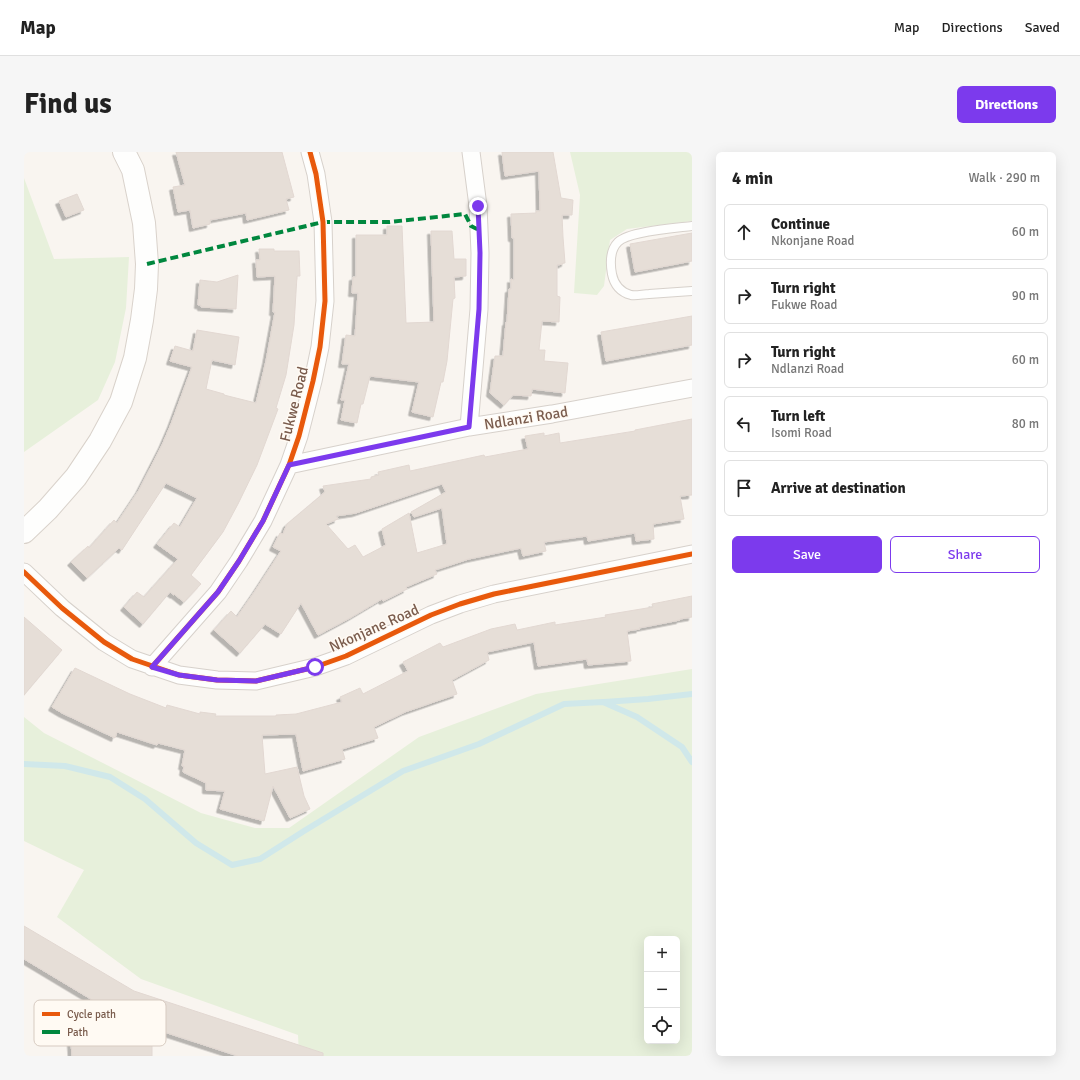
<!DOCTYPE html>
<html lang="en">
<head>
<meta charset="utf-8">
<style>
  body { margin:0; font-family:Signika,sans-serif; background:#f6f6f6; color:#222 }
  .controls { position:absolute; right:12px; bottom:12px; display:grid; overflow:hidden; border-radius:6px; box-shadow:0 4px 16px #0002 }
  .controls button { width:36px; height:36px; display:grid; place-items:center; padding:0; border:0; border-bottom:1px solid #e0e0e0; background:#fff; color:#222; font:20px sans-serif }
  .stop { position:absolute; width:12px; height:12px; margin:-9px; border:3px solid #7c3aed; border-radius:50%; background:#fff }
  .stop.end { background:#7c3aed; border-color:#fff; box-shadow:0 1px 4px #0008 }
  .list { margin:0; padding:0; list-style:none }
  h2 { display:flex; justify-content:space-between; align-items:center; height:52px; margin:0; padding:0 16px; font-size:17px }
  h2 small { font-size:13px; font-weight:400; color:#767676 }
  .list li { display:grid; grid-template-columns:26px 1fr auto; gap:12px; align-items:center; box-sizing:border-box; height:56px; margin:0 8px 8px; padding:0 8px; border:1px solid #e0e0e0; border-radius:6px }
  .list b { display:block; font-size:15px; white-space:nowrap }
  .list p { margin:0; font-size:13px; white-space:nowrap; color:#767676 }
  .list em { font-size:13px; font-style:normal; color:#767676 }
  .actions { display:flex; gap:8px; padding:12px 16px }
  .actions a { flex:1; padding:9px 0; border:1px solid #7c3aed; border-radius:6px; text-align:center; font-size:14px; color:#7c3aed }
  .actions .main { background:#7c3aed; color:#fff }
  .icon { flex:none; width:22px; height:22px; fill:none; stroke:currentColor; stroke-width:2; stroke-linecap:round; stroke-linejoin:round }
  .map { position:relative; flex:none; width:668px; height:904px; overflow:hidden; border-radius:6px }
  header { display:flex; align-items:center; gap:24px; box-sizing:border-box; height:56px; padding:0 20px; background:#fff; border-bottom:1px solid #e0e0e0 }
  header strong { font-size:19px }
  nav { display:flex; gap:22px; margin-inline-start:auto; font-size:14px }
  .intro { display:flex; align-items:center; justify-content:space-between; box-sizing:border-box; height:96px; padding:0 24px }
  h1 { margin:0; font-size:28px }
  .button { padding:10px 18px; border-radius:6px; background:#7c3aed; color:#fff; font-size:14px; font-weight:700 }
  main { display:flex; gap:24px; padding:0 24px }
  aside { flex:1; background:#fff; border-radius:6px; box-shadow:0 4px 16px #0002 }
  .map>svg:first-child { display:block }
  .green { fill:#e7f0db; fill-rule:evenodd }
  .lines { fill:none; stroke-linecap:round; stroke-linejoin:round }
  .stream { stroke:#d0e8ea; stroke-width:6 }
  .building { fill:#e6ded7; stroke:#e2d8d2; fill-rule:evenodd; filter:url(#shadow) }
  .service-casing { stroke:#d7d1cb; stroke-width:10 }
  .minor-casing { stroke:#d7d1cb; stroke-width:19 }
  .secondary-casing { stroke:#d9d2cb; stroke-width:24 }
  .service { stroke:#fefefd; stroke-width:8 }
  .minor { stroke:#fefefd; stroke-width:17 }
  .secondary { stroke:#fefefd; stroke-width:22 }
  .quiet { stroke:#00873e; stroke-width:4; stroke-dasharray:8 4; stroke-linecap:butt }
  .cycleway-casing { stroke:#fffaf3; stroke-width:8 }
  .cycleway { stroke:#e8590c; stroke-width:5 }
  .route { stroke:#7c3aed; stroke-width:5 }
  .labels { text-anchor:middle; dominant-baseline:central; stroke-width:3; stroke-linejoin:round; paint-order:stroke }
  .street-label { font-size:15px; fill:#7a5c4d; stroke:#fffaf3 }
  .key { fill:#fffaf3; stroke:#d7cbc1; stroke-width:1 }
  .key-label { font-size:11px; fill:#7a5c4d }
</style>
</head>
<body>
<header>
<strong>Map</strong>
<nav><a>Map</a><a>Directions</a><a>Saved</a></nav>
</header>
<div class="intro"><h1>Find us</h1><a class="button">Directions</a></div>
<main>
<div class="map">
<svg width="668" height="904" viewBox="0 0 668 904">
  <defs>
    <filter id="shadow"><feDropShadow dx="-3.5" dy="3.5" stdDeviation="0" flood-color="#0004"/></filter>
  </defs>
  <rect width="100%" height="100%" fill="#f9f5f0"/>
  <!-- green -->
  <path class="green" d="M546,0H668V69L603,77L586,88L580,134L573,143L550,141L556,43Z
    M0,26L30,107L105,105L102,156L91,210L74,248L0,300Z
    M668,517V904H275L274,883L117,827L33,765L60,718L0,689V565L20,581L177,661L231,676H265L395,585L512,542ZM623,787H653V889H623Z"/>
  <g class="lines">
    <!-- stream -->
    <path class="stream" d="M580,550L624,547L668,542
      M0,612L41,614L86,625L121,647L172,691L208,713L236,707L280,679L379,619L455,592L540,552L579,550L613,565L658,595L668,610"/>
  </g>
  <!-- building -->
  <path class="building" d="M152,0H258L270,45L262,47L265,58L223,68L222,61L186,68V72L169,76L166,58L154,60L149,35L161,33Z
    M478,0H529L537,46L549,48L548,63H538L539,85L541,111H539V112L533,113V144L536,145L535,170L518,169L515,198H521L520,209L544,211L541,241L508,237L507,244L489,243L480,253L466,241L471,204H479L482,170H483L485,137H487V127L490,128V86H488L487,62L512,61V59H516L515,19L481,24Z
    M53,42L60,58L42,65L35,49Z
    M363,74H378L382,171L410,170L407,79H428L430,107H442V124L430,125L431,146L429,147L423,209L419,230H417L409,265L388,260L395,230L346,224L339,252H337L333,271L317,268L321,248H317L325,212H318L322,183L331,184L334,141H328L329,125H332V83H363Z
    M668,81V109L611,120L606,92Z
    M235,97H250V99H275L276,124H273L270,173L262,223L252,256L254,257L233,313L214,352L199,380L167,423L177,432L160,450L150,442V443L146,440L119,472L100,455L113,440L120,445L154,407L133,392L150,371L156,375L173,346L142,331L98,398L95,396L63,426L47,410L64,394L65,396L90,368L93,371L115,338L138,293L147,272L168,215L146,209L151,194L169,199L173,178L215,185L211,213L188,208L182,237L200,242V243L232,251L242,209L251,160H249L251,124L233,125L232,108H236Z
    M214,123L212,157L177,155V153H174L176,128L193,130Z
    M668,164V193L582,209L577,180Z
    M668,267V343L656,344L660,367L629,372L630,387L612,389L611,381L564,389L563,384L520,390L522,399L499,404L497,396L445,407L411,418L413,422L382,435L383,437L359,449L358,447L326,466L294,483L277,451L257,482L241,472L216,501L190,478L207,459L213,465L231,439L257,399L249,395L256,381L259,382L263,372L301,340L299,334L347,327V325L355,323L354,320L385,313L386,319L460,303L461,305L504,297L501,284L520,281V284L535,281L536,291L611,279V278ZM418,332L422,340L387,360L390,365L418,356L423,392L393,401L385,361L358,377L362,393L339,405L331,393L324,397L302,372L314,367L312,364L332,361Z
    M668,444V465L656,467V468L615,476L616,477L603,479L607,509L564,513L563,507L514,514L510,490L463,500L465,508L428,528L433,542L381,560L350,575L354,586L318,597L321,607L279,619L272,582L238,583L241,622L273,615L280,644L286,657L266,666L249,634L240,669L196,657L201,639L182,638V631L159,620L160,614H158L161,598L134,591L133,593L93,580L91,586L38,561L28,555L51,516L106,542L142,556L143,553L176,562V560L192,562L191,564H252V563L272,562L318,550L316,545L336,536L339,542L384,519L379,510L416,491L419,495L467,477L491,472L493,478L531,470V473L582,465L581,463L629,455L628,452Z
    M0,465L38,498L0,543Z
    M0,774L110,839L299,901V904H214L128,876V904H48L45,864L90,861L0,807Z"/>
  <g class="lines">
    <!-- service casing -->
    <g class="service-casing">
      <path id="service" d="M668,74C652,76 605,79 594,90C586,98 586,111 588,122C590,132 596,140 607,143C612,144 620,142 625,142C640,141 654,140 668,139"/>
    </g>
    <!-- minor casing -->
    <g class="minor-casing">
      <path id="minor" d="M445,275L455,157L456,101L454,54L447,0
        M265,313L445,275L528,262L668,236
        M0,420L38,456L80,490L108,507L155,523L193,528L232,529L291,515L322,504L407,463L436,452L470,442L668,402
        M128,515L194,440L215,409L239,369L265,313L275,284L289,229L296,195L301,149L299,70L292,22L286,0"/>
    </g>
    <!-- secondary casing -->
    <g class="secondary-casing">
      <path id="secondary" d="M0,380L24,357L52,325L76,289L97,250L111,206L118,168L122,137L123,112L120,71L109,18L100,0"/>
    </g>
    <!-- service -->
    <use href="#service" class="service"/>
    <!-- minor -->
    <use href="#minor" class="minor"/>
    <!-- secondary -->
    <use href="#secondary" class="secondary"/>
    <!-- quiet -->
    <path class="quiet" d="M123,112L299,70H365L441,62L447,74L455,78"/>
    <!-- cycleway casing -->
    <g class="cycleway-casing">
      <path id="cycleway" d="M0,420L38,456L80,490L108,507L155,523L193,528L232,529L291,515L322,504L407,463L436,452L470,442L668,402
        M128,515L194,440L215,409L239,369L265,313L275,284L289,229L296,195L301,149L299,70L292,22L286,0"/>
    </g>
    <!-- cycleway -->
    <use href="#cycleway" class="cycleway"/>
  </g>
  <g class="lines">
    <!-- route -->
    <path class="route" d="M291,515L232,529L193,528L155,523L128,515L194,440L215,409L239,369L265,313L445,275L455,157L456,101L454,54"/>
  </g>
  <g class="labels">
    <!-- street labels -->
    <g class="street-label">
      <text transform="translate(270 252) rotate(-76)">Fukwe Road</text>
      <text transform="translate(502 266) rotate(-9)">Ndlanzi Road</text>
      <text transform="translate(350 476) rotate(-24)">Nkonjane Road</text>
    </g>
  </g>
  <!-- legend -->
  <rect x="10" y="848" width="132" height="46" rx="6" class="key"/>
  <rect x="18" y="860" width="18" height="4" fill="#e8590c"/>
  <rect x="18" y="878" width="18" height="4" fill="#00873e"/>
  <g class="key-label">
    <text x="43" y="866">Cycle path</text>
    <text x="43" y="884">Path</text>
  </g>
</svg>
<div class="controls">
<button>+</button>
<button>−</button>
<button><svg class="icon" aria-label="locate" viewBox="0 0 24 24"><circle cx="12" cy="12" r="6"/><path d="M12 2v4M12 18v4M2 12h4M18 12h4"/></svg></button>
</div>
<div class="stop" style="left:291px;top:515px"></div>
<div class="stop end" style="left:454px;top:54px"></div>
</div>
<aside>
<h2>4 min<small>Walk · 290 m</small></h2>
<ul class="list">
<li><svg class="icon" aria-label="ahead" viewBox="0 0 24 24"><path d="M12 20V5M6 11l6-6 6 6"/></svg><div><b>Continue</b><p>Nkonjane Road</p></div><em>60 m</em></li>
<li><svg class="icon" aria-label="right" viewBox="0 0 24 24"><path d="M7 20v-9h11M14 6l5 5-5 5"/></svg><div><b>Turn right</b><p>Fukwe Road</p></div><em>90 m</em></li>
<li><svg class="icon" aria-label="right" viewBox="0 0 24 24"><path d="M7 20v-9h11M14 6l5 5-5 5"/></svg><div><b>Turn right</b><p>Ndlanzi Road</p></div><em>60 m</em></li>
<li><svg class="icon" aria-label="left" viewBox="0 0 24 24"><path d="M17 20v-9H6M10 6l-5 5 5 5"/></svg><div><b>Turn left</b><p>Isomi Road</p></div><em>80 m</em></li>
<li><svg class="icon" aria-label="arrive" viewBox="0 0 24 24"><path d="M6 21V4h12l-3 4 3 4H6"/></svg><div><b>Arrive at destination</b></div></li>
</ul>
<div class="actions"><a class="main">Save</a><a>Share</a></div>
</aside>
</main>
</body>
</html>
